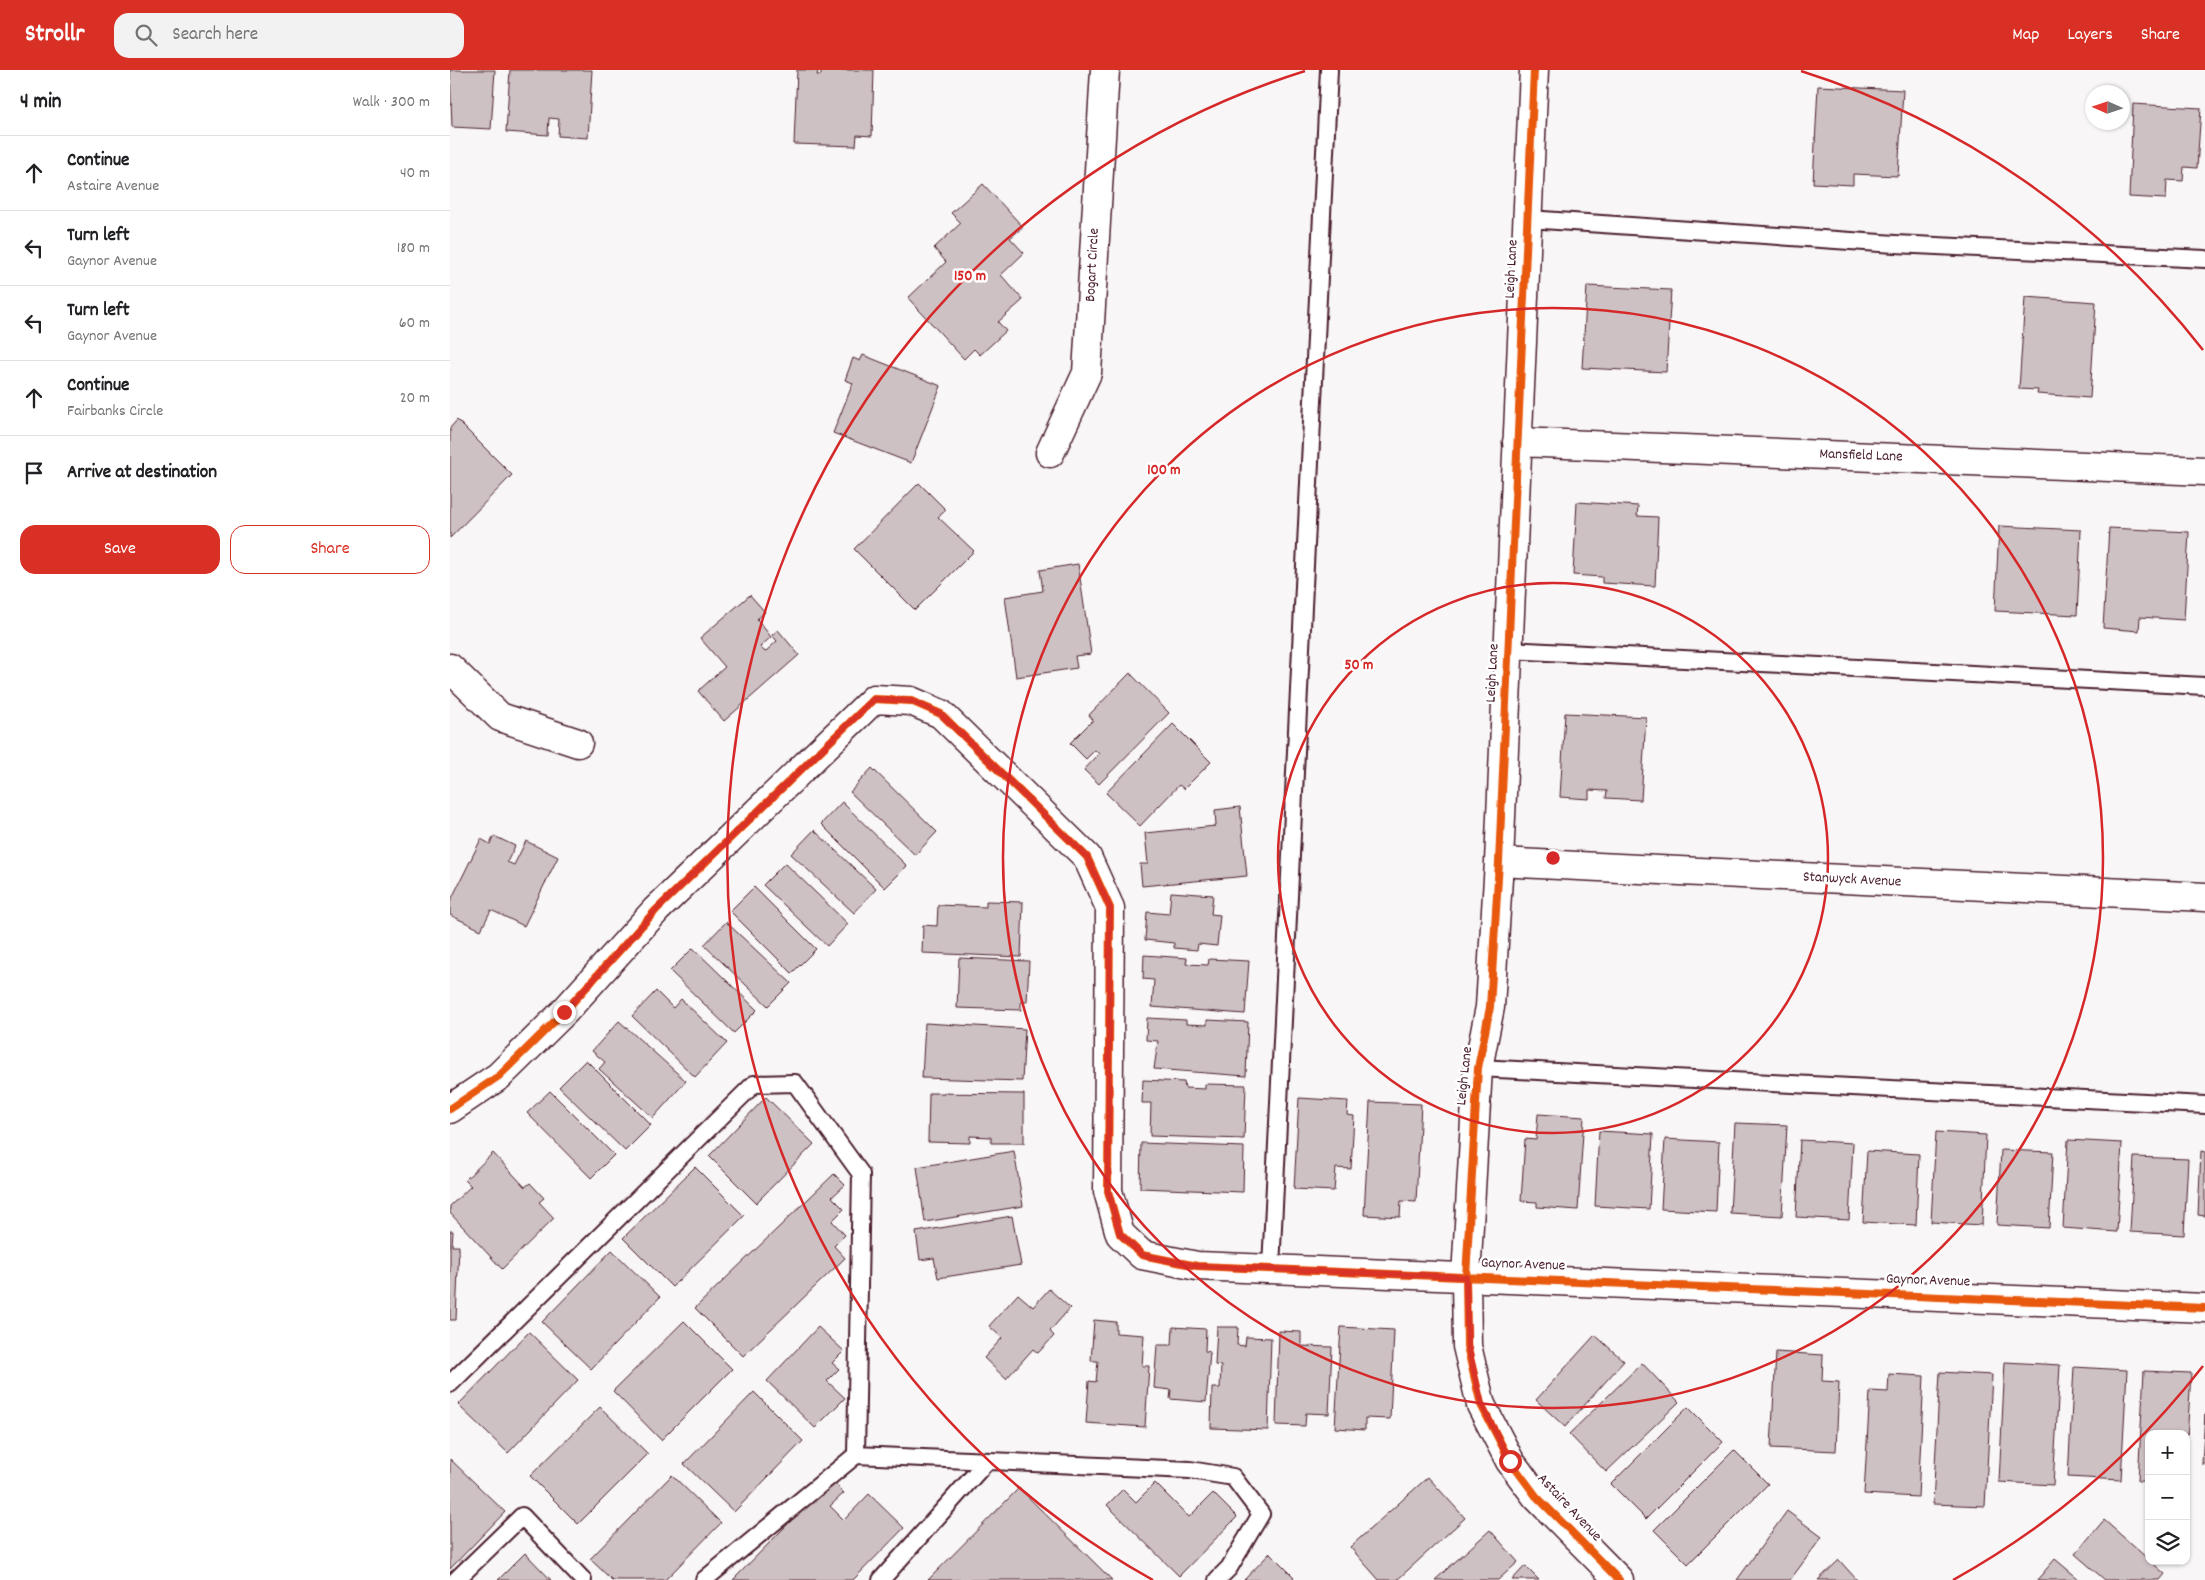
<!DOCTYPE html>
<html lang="en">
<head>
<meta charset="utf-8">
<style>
  body { margin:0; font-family:Dekko,sans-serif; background:#f2f2f2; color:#202124 }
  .controls { position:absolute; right:15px; bottom:15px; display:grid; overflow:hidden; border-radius:10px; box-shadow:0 1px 4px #0004 }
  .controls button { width:45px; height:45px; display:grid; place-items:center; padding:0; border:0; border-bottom:1px solid #e0e0e0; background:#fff; color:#202124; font:25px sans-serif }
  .compass { position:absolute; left:1635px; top:15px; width:45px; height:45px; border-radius:50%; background:#fff; box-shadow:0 1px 4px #0004; rotate:273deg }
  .stop { position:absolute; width:15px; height:15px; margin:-11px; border:4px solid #d93025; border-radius:50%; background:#fff }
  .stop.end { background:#d93025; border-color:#fff; box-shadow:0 1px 5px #0008 }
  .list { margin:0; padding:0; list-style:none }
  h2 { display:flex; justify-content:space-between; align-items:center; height:65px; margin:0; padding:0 20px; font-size:21px }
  h2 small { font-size:16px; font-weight:400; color:#757577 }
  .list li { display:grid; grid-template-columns:32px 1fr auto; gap:15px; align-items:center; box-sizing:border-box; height:75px; padding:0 20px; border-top:1px solid #e0e0e0 }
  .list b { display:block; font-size:19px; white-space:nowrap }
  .list p { margin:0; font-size:16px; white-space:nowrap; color:#757577 }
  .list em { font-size:16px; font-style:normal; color:#757577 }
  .actions { display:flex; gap:10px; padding:15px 20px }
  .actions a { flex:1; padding:11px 0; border:1px solid #d93025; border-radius:15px; text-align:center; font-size:18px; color:#d93025 }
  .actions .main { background:#d93025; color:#fff }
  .icon { flex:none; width:28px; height:28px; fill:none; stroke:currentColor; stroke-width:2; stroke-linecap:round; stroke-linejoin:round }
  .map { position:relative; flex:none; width:1755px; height:1510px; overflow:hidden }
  header { display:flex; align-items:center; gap:30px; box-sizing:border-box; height:70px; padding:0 25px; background:#d93025; color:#fff }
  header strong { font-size:24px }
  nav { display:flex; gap:28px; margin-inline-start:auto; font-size:18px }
  .search { width:350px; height:45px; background:#f2f2f2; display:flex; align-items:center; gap:12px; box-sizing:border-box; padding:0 18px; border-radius:15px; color:#757577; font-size:19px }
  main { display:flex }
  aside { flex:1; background:#fff }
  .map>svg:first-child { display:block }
  .building { fill:#cdc1c4; stroke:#4a1f2b }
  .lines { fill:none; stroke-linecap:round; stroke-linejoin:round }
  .service-casing { stroke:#4a1f2b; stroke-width:20 }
  .minor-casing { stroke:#4a1f2b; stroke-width:31 }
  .service { stroke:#fff; stroke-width:16 }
  .minor { stroke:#fff; stroke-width:28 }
  .cycleway-casing { stroke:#fff; stroke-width:11 }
  .cycleway { stroke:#e8590c; stroke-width:8 }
  .route { stroke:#d93025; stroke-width:6 }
  .ring { fill:none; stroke:#d62828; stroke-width:2.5 }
  .labels { text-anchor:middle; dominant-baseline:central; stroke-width:5; stroke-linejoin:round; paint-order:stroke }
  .street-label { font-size:15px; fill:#4a1f2b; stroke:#fff }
  .centre { fill:#d62828; stroke:#fff; stroke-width:2.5 }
  .ring-label { font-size:15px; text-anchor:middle; font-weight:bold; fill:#d62828; stroke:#fff; stroke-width:5; stroke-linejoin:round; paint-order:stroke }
</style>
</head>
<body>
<header>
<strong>Strollr</strong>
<div class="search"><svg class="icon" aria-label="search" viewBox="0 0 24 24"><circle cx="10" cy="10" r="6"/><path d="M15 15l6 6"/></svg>Search here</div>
<nav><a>Map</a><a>Layers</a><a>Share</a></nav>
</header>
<main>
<aside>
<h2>4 min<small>Walk · 300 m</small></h2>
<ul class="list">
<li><svg class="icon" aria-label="ahead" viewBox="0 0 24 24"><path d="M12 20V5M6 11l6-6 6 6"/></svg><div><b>Continue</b><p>Astaire Avenue</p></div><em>40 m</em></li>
<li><svg class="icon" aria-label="left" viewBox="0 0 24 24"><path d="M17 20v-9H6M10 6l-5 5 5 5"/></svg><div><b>Turn left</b><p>Gaynor Avenue</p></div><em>180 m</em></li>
<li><svg class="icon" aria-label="left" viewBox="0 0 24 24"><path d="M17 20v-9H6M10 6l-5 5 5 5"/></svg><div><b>Turn left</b><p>Gaynor Avenue</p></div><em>60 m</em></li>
<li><svg class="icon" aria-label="ahead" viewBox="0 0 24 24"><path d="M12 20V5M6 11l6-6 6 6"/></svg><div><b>Continue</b><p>Fairbanks Circle</p></div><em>20 m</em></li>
<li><svg class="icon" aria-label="arrive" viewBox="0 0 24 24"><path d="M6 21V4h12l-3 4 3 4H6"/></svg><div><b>Arrive at destination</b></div></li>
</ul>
<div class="actions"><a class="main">Save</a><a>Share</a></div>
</aside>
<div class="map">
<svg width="1755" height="1510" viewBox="0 0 1755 1510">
  <rect width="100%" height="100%" fill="#f8f6f7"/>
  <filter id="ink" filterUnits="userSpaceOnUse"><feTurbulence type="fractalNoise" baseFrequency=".02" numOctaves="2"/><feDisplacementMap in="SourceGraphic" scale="10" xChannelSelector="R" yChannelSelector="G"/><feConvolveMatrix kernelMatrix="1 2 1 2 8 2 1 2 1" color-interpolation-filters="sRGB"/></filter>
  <g filter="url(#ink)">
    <!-- building -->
    <path class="building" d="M0,0H45L41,59L2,57Z
      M60,0H142L138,68L108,66L109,49L99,48L98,65L56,62Z
      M347,0H368L367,5H371V0H424L422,66L407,65L406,76L344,74Z
      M1368,16L1453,20L1448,106L1403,104V115L1363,113Z
      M1683,34L1751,38L1747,98L1734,97L1733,111L1717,110L1716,129L1679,127Z
      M533,114L573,157L560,168L574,183L551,205L573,230L548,252L556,261L530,285L524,279L514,289L458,228L496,192L484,178L511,153L501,143Z
      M1137,216L1221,220L1216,302L1132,298Z
      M1575,227L1646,232L1640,328L1587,324L1588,320L1569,319Z
      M413,285L491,316L461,393L383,363L403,313L395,310L403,288L410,291Z
      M7,350L62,405L0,468V358Z
      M469,413L496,440L488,447L524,481L465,540L404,479Z
      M1127,432L1188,436L1187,446L1208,447L1205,516L1152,513V507L1123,505Z
      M1549,456L1631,460L1627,545L1545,541Z
      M1659,458L1739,462L1734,550L1690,547L1689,561L1653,558Z
      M628,494L641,584L625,586L627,598L566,607L555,527L593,521L590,500Z
      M300,525L315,542L307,549L321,567L310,577L315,582L327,571L322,565L328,560L349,585L274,651L248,621L275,597L250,568Z
      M680,603L719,643L649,714L634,700L649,684L645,680L636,689L620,673L643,650L639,645Z
      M1115,643L1196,647L1191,730L1156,728L1157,721L1139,720V729L1110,727Z
      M723,654L761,692L734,719L729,715L690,756L656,723Z
      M422,698L487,762L465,785L400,722Z
      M392,732L457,796L435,818L371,754Z
      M790,737L797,806L692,816L690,794H698L695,763L766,756L765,740Z
      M364,760L426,819L404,843L341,784Z
      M44,766L65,776L57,792L64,795L76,771L108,787L74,856L41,840L31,860L0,845V832L31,769L40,774Z
      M335,793L398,854L377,876L313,815Z
      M304,817L366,879L342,903L280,841Z
      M721,822L763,825L761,844L770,845L767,876L748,874L747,880L724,878V873L695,870L697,842L719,844Z
      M536,831L573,832L571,887L472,883L473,855L487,856L488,835L536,837Z
      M276,852L341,913L318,936L254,875Z
      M243,878L307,940L284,963L220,901Z
      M694,885L737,888L736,894L758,895L759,889L799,891L795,944L702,937L704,910L693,909Z
      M509,888L579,891L577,932H571V940L507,938Z
      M206,921L223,938L231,929L277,973L245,1007L182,946Z
      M697,948L736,950V954L757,955V950L798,952L796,1006L704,999L708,971L696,970Z
      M169,951L236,1011L203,1048L149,999L155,992L142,981Z
      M475,953L575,959L572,1011L472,1008Z
      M136,990L201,1055L175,1081L109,1017Z
      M693,1010L734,1012L735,1018L755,1019V1014L796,1015L794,1069L700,1066L701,1033H692Z
      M100,1021L164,1085L141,1108L77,1043Z
      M479,1023L574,1024V1073H541V1067L520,1066V1073L478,1072Z
      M316,1027L364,1074L306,1133L259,1086Z
      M849,1028L898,1031L897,1045L904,1046L901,1099L886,1098L884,1121L844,1119Z
      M920,1032L971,1034L966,1132L951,1131L950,1147L914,1145Z
      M1088,1044L1134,1047L1128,1140L1087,1137V1132L1071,1131L1075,1069L1086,1070Z
      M1285,1053L1337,1055L1332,1146L1280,1143Z
      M1149,1061L1203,1064L1199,1139L1145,1136Z
      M1486,1062L1536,1065L1532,1155L1481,1152Z
      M1215,1069L1269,1072L1266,1142L1211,1139Z
      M1350,1070L1403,1073L1399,1150L1346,1147Z
      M1618,1070L1672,1073L1667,1162L1613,1158Z
      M691,1073L794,1077L793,1122L690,1118Z
      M1551,1080L1603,1082L1599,1158L1547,1155Z
      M564,1081L573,1136L475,1152L467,1097Z
      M1417,1081L1469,1084L1466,1155L1413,1152Z
      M1751,1081L1755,1082V1146L1748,1145Z
      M43,1083L75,1117L80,1113L94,1128L89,1132L104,1148L52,1199L0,1143V1136L21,1116L15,1110Z
      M1684,1087L1738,1089L1734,1165L1680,1162Z
      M245,1097L294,1146L222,1217L173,1168Z
      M384,1104L395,1115L382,1127L394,1139L382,1151L395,1165L384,1176L395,1188L293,1286L245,1238Z
      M562,1146L571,1195L488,1208L484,1188L470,1190L466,1162Z
      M0,1161H3L2,1176H9L6,1250H0Z
      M162,1180L210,1227L141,1299L92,1252Z
      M599,1219L620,1238L600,1261L604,1266L588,1283L583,1279L556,1309L534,1288L552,1268L539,1256L568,1224L583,1237Z
      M644,1250L666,1252V1263L694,1265L692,1296H699L695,1357L636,1353L639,1311L646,1312L648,1291H641Z
      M234,1251L282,1299L211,1370L163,1321Z
      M368,1257L394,1281L382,1293L389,1299L377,1311L395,1328L365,1358L317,1311Z
      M723,1257L756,1259L755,1281L760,1282L756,1332L720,1329L721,1320L704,1318L707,1275H722Z
      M767,1257H788L787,1275L795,1276L796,1267L821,1268L818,1360L761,1358L762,1318H770L771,1296L765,1295Z
      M891,1257L944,1260L940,1349L915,1348V1360L885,1358Z
      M829,1261L851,1262V1276L882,1277L879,1344L856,1343L855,1356L826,1355Z
      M79,1262L128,1310L58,1383L8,1335Z
      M1145,1265L1174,1291L1115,1357L1086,1330Z
      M1326,1282L1373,1285L1372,1311L1389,1312L1386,1381L1321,1378Z
      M1555,1292L1610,1295L1603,1415L1549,1412Z
      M1192,1293L1229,1332L1156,1402L1119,1364Z
      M1624,1297L1677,1300L1671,1410L1618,1407Z
      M1694,1301L1741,1303L1736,1387V1364H1699V1411H1688Z
      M1490,1302L1542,1305L1535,1436L1483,1434Z
      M1439,1304L1474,1306L1468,1427L1414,1424L1420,1321L1438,1322Z
      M304,1322L353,1371L284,1442L234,1394Z
      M150,1337L198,1384L128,1454L80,1406Z
      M1238,1337L1273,1372L1196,1449L1161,1414Z
      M1755,1344V1394H1752Z
      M1284,1380L1318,1414L1238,1494L1204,1460Z
      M0,1389L55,1442L0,1499Z
      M222,1405L271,1453L215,1510H162L140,1489Z
      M978,1407L1015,1448L947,1510H929L900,1477Z
      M381,1410L394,1423L380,1436L394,1450L419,1424L454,1458L403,1510H283Z
      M705,1413L739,1447L763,1423L787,1447L729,1506L657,1435L673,1419L686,1432Z
      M569,1418L662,1510H478Z
      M1337,1441L1372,1467L1340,1510H1287Z
      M1654,1450L1715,1504L1710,1510H1655L1625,1484Z
      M1040,1460L1068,1492L1048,1510H985Z
      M75,1483L101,1510H48Z
      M820,1483L844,1507L841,1510H794Z
      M1605,1489L1630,1510H1587Z
      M1389,1490L1407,1510H1368Z
      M1075,1496L1089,1510H1062Z"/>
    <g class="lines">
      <!-- service casing -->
      <g class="service-casing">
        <path id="service" d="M1078,149L1445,174L1755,189
          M1058,580L1755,616
          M1028,998L1755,1035
          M821,1198L879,0
          M0,1314L304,1014L345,1013L411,1104L406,1385
          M6,1510L72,1446L133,1510
          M254,1510L406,1385L740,1400L783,1407L811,1444L779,1498L767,1510
          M431,1510L537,1391"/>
      </g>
      <!-- minor casing -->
      <g class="minor-casing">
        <path id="minor" d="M1084,0L1049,792L1040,937L1028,998L1016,1207L1017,1276L1031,1335L1060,1391L1086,1426L1169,1510
          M1067,372L1755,401
          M600,383L637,303L655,0
          M0,598L50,647L128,673
          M1049,792L1755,827
          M0,1039L49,1006L114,942L206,840L424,629L461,631L491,644L637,787L660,838L658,1121L670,1164L692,1185L747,1196L1755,1238"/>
      </g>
      <!-- service -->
      <use href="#service" class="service"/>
      <!-- minor -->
      <use href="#minor" class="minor"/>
      <!-- cycleway casing -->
      <g class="cycleway-casing">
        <path id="cycleway" d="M1084,0L1049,792L1040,937L1028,998L1016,1207L1017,1276L1031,1335L1060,1391L1086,1426L1169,1510
          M0,1039L49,1006L114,942L206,840L424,629L461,631L491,644L637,787L660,838L658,1121L670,1164L692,1185L747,1196L1755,1238"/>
      </g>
      <!-- cycleway -->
      <use href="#cycleway" class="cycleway"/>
    </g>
  </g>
  <g class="lines" filter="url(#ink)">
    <!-- route -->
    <path class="route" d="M114,942L206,840L424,629L461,631L491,644L637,787L660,838L658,1121L670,1164L692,1185L747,1196L1016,1207L1018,1276L1032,1335L1060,1391"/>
  </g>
  <!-- distance rings -->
  <g class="ring">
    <circle cx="1103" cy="788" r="275"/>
    <circle cx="1103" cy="788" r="550"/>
    <path d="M1753 1296A825 825 0 0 1 1503 1510M703 1510A825 825 0 0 1 855 1M1351 1A825 825 0 0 1 1753 280"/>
  </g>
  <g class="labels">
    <!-- street labels -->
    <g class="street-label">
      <text transform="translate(643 195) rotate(-87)">Bogart Circle</text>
      <text transform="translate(1062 199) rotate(-87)">Leigh Lane</text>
      <text transform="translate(1411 386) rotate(2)">Mansfield Lane</text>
      <text transform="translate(1043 603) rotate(-87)">Leigh Lane</text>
      <text transform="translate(1402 810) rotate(3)">Stanwyck Avenue</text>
      <text transform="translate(1015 1006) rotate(-84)">Leigh Lane</text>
      <text transform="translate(1073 1195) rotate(2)">Gaynor Avenue</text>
      <text transform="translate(1478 1211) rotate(2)">Gaynor Avenue</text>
      <text transform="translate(1119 1438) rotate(47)">Astaire Avenue</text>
    </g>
  </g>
  <circle cx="1103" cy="788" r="8" class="centre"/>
  <g class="ring-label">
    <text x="520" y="210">150 m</text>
    <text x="714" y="404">100 m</text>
    <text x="909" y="599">50 m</text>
  </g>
</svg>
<div class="controls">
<button>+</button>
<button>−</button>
<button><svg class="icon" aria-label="layers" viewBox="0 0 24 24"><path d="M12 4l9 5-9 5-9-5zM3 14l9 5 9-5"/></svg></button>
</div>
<svg class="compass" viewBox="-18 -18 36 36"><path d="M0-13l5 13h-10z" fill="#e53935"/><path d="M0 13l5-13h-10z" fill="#757577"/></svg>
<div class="stop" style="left:1060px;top:1391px"></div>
<div class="stop end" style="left:114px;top:942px"></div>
</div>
</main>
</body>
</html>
